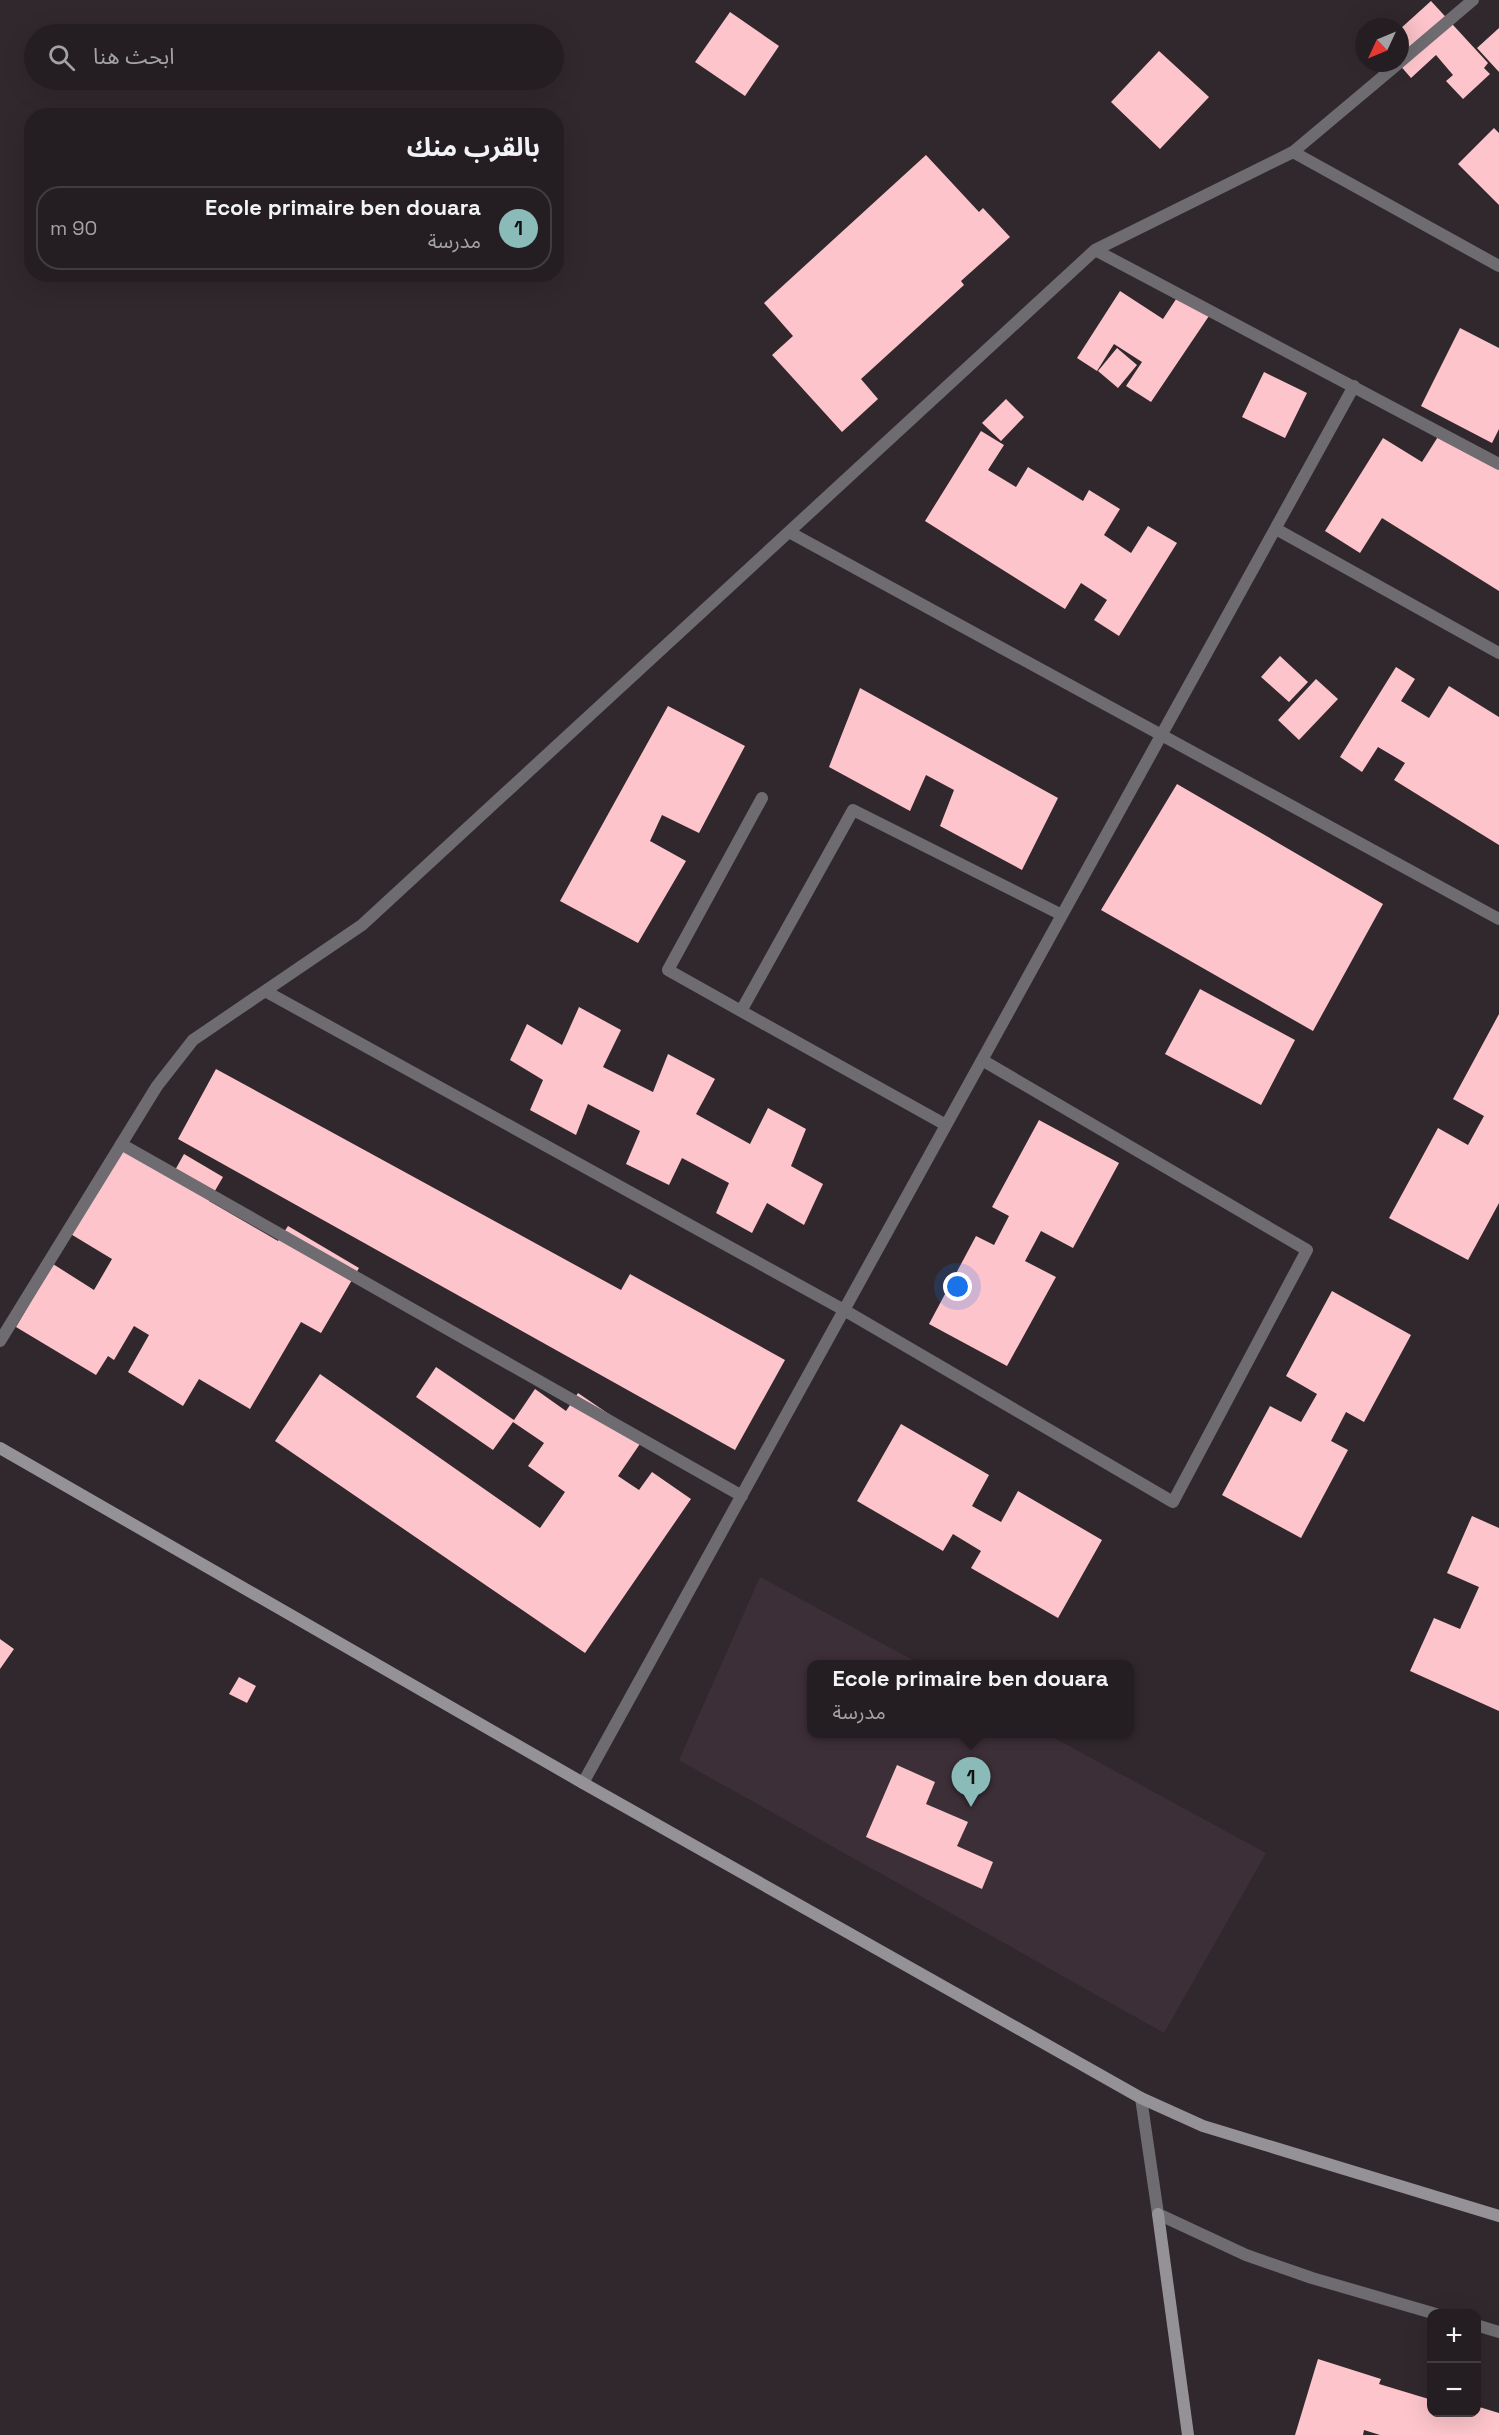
<!DOCTYPE html>
<html lang="ar">
<head>
<meta charset="utf-8">
<style>
  body { margin:0; font-family:"Space Grotesk","Noto Sans Arabic",sans-serif; background:#302b2f; color:#f1f3f6; direction:rtl }
  .controls { position:absolute; right:18px; bottom:18px; display:grid; overflow:hidden; border-radius:12px; box-shadow:0 6px 24px #0002 }
  .controls button { width:54px; height:54px; display:grid; place-items:center; padding:0; border:0; border-bottom:2px solid #413c40; background:#241e22; color:#f1f3f6; font:30px sans-serif }
  .compass { position:absolute; left:1355px; top:18px; width:54px; height:54px; border-radius:50%; background:#241e22; box-shadow:0 6px 24px #0002; rotate:226deg }
  .you { position:absolute; left:958px; top:1287px; width:21px; height:21px; margin:-15px; border:4px solid #fff; border-radius:50%; background:#1a73e8; box-shadow:0 0 0 9px #1a73e833 }
  .badge { display:grid; place-items:center; width:39px; height:39px; border-radius:50%; background:#8bbbb9; color:#111; font-size:20px; font-weight:700 }
  .pin { position:absolute; translate:-50% -50px; filter:drop-shadow(0 2px 3px #0008) }
  .pin::after { content:''; position:absolute; top:32px; width:21px; height:18px; background:inherit; clip-path:polygon(0 0,100% 0,50% 100%) }
  .popup { position:absolute; left:807px; top:1660px; width:327px; height:78px; box-sizing:border-box; display:grid; place-content:center; border-radius:12px; background:#241e22; filter:drop-shadow(0 2px 4px #0005); font-size:20px; white-space:nowrap; color:#a3a2a5 }
  .popup b { font-size:22px; color:#f1f3f6 }
  .popup::after { content:''; position:absolute; left:50%; top:100%; margin-left:-12px; border:12px solid transparent; border-top-color:#241e22 }
  .list { margin:0; padding:0; list-style:none }
  h2 { display:flex; justify-content:space-between; align-items:center; height:78px; margin:0; padding:0 24px; font-size:26px }
  h2 small { font-size:20px; font-weight:400; color:#a3a2a5 }
  .list li { display:grid; grid-template-columns:39px 1fr auto; gap:18px; align-items:center; box-sizing:border-box; height:84px; margin:0 12px 12px; padding:0 12px; border:2px solid #413c40; border-radius:24px }
  .list b { display:block; font-size:22px; white-space:nowrap }
  .list p { margin:0; font-size:20px; white-space:nowrap; color:#a3a2a5 }
  .list em { font-size:20px; font-style:normal; color:#a3a2a5 }
  .icon { flex:none; width:33px; height:33px; fill:none; stroke:currentColor; stroke-width:2; stroke-linecap:round; stroke-linejoin:round }
  .map { position:relative; flex:none; width:1499px; height:2435px; overflow:hidden; direction:ltr }
  .search { position:absolute; background:#241e22; box-shadow:0 6px 24px #0002; left:24px; top:24px; width:540px; height:66px; display:flex; align-items:center; gap:15px; box-sizing:border-box; padding:0 21px; border-radius:33px; color:#a3a2a5; font-size:22px }
  .panel { position:absolute; background:#241e22; box-shadow:0 6px 24px #0002; left:24px; top:108px; width:540px; height:174px; border-radius:24px; direction:rtl }
  .map>svg:first-child { display:block }
  .built { fill:#3d2f38 }
  .building { fill:#fdc4cb }
  .lines { fill:none; stroke-linecap:round; stroke-linejoin:round }
  .street { stroke:#6e6c70; stroke-width:12 }
  .secondary { stroke:#949197; stroke-width:12 }
</style>
</head>
<body>
<div class="map">
<svg width="1499" height="2435" viewBox="0 0 1499 2435">
  <rect width="100%" height="100%" fill="#30282d"/>
  <!-- built -->
  <path class="built" d="M760,1577L920,1664H812V1734H1047L1266,1853L1164,2033L679,1760Z"/>
  <!-- building -->
  <path class="building" d="M1431,1L1488,63L1484,68L1490,74L1463,99L1446,81L1453,75L1436,55L1411,78L1398,63H1400V29Z
    M730,12L779,46L745,96L695,62Z
    M1499,28V72L1477,48Z
    M1159,51L1209,97L1160,149L1111,102Z
    M1494,128L1499,133V205L1458,164Z
    M926,155L979,212L983,208L1010,237L961,281L964,285L861,379L878,399L842,432L772,355L793,336L764,303Z
    M1182,290L1213,310L1151,402L1126,386L1142,362L1114,344L1097,371L1077,358L1120,291L1163,319Z
    M1460,328L1499,348V429L1492,443L1421,406Z
    M1117,348L1137,365L1118,388L1098,371Z
    M1264,372L1307,393L1285,438L1242,417Z
    M1006,399L1024,417L1001,441L982,423Z
    M981,431L1004,445L988,470L1016,487L1028,467L1083,501L1089,490L1120,509L1104,535L1131,553L1148,526L1177,543L1119,636L1094,620L1107,600L1081,583L1065,609L925,521Z
    M1441,432L1499,468V591L1382,518L1360,553L1325,531L1383,438L1422,462Z
    M1280,656L1308,682L1289,702L1261,677Z
    M1396,667L1415,679L1401,701L1429,718L1449,686L1499,717V845L1394,780L1405,763L1378,747L1362,772L1340,757Z
    M1316,679L1338,699L1299,740L1278,720Z
    M860,688L1058,798L1022,870L940,826L954,790L926,775L910,811L829,767Z
    M668,706L745,746L699,833L662,815L650,841L686,861L638,943L560,901Z
    M1177,784L1383,904L1313,1031L1101,910Z
    M1200,989L1295,1040L1261,1105L1165,1054Z
    M579,1007L621,1030L603,1067L653,1092L668,1054L715,1079L696,1114L750,1144L768,1108L806,1129L791,1166L823,1184L804,1225L767,1203L752,1233L716,1213L729,1183L682,1158L669,1185L626,1164L640,1131L588,1104L576,1135L530,1110L543,1080L510,1060L527,1024L562,1045Z
    M1499,1014V1203L1468,1260L1389,1218L1438,1128L1468,1145L1484,1116L1453,1099Z
    M216,1069L621,1290L630,1274L785,1360L735,1450L178,1139Z
    M1039,1120L1119,1163L1073,1248L1041,1231L1025,1261L1056,1277L1007,1366L929,1324L976,1236L994,1245L1009,1216L992,1207Z
    M123,1141L174,1172L184,1154L223,1177L209,1201L278,1241L288,1226L359,1268L321,1333L301,1322L250,1409L199,1379L183,1406L128,1372L149,1335L134,1326L114,1360L108,1356L96,1375L16,1327L53,1264L94,1290L112,1259L69,1233Z
    M1332,1291L1411,1335L1364,1422L1346,1412L1331,1441L1348,1450L1301,1538L1222,1495L1270,1406L1301,1422L1317,1394L1286,1376Z
    M436,1367L514,1420L535,1389L566,1411L578,1393L644,1438L618,1476L639,1490L652,1472L691,1499L585,1653L275,1441L320,1374L540,1528L565,1492L528,1466L544,1443L513,1422L493,1450L416,1397Z
    M901,1424L989,1475L972,1506L1001,1522L1018,1491L1102,1540L1058,1618L971,1568L981,1551L953,1534L943,1551L857,1501Z
    M1472,1516L1499,1528V1711L1410,1671L1434,1618L1460,1629L1479,1587L1447,1573Z
    M0,1639L14,1649L0,1669Z
    M239,1677L256,1686L247,1703L229,1694Z
    M897,1765L935,1782L926,1804L968,1822L957,1846L993,1862L982,1889L866,1837Z
    M1318,2359L1381,2379L1379,2384L1432,2400V2412H1476V2406L1499,2413V2435H1380L1364,2430L1363,2435H1295Z"/>
  <g class="lines">
    <!-- street -->
    <path class="street" d="M1400,62L1473,0
      M1293,152L1499,266
      M1095,250L1293,152L1399,63
      M1276,529L1499,653
      M789,532L1499,919
      M265,991L844,1310L1173,1502L1307,1250L982,1060
      M741,1011L668,970L762,798
      M946,1125L741,1011L853,810L1062,915
      M121,1144L742,1496
      M0,1341L157,1086L193,1040L362,925L1095,250L1499,464
      M583,1783L1354,386
      M1141,2098L1158,2214L1246,2255L1312,2278L1436,2314
      M1476,2325L1499,2332"/>
    <!-- secondary -->
    <path class="secondary" d="M0,1448L583,1783L1141,2098L1203,2126L1499,2216
      M1158,2214L1188,2435"/>
  </g>
</svg>
<div class="controls">
<button>+</button>
<button>−</button>
</div>
<svg class="compass" viewBox="-18 -18 36 36"><path d="M0-13l5 13h-10z" fill="#e53935"/><path d="M0 13l5-13h-10z" fill="#a3a2a5"/></svg>
<div class="you"></div>
<div class="pin badge" style="left:971px;top:1807px">1</div>
<div class="popup"><b>Ecole primaire ben douara</b>مدرسة</div>
<div class="search"><svg class="icon" aria-label="search" viewBox="0 0 24 24"><circle cx="10" cy="10" r="6"/><path d="M15 15l6 6"/></svg>ابحث هنا</div>
<section class="panel">
<h2>بالقرب منك<small></small></h2>
<ul class="list">
<li><span class="badge">1</span><div><b>Ecole primaire ben douara</b><p>مدرسة</p></div><em>90 m</em></li>
</ul>
</section>
</div>
</body>
</html>
